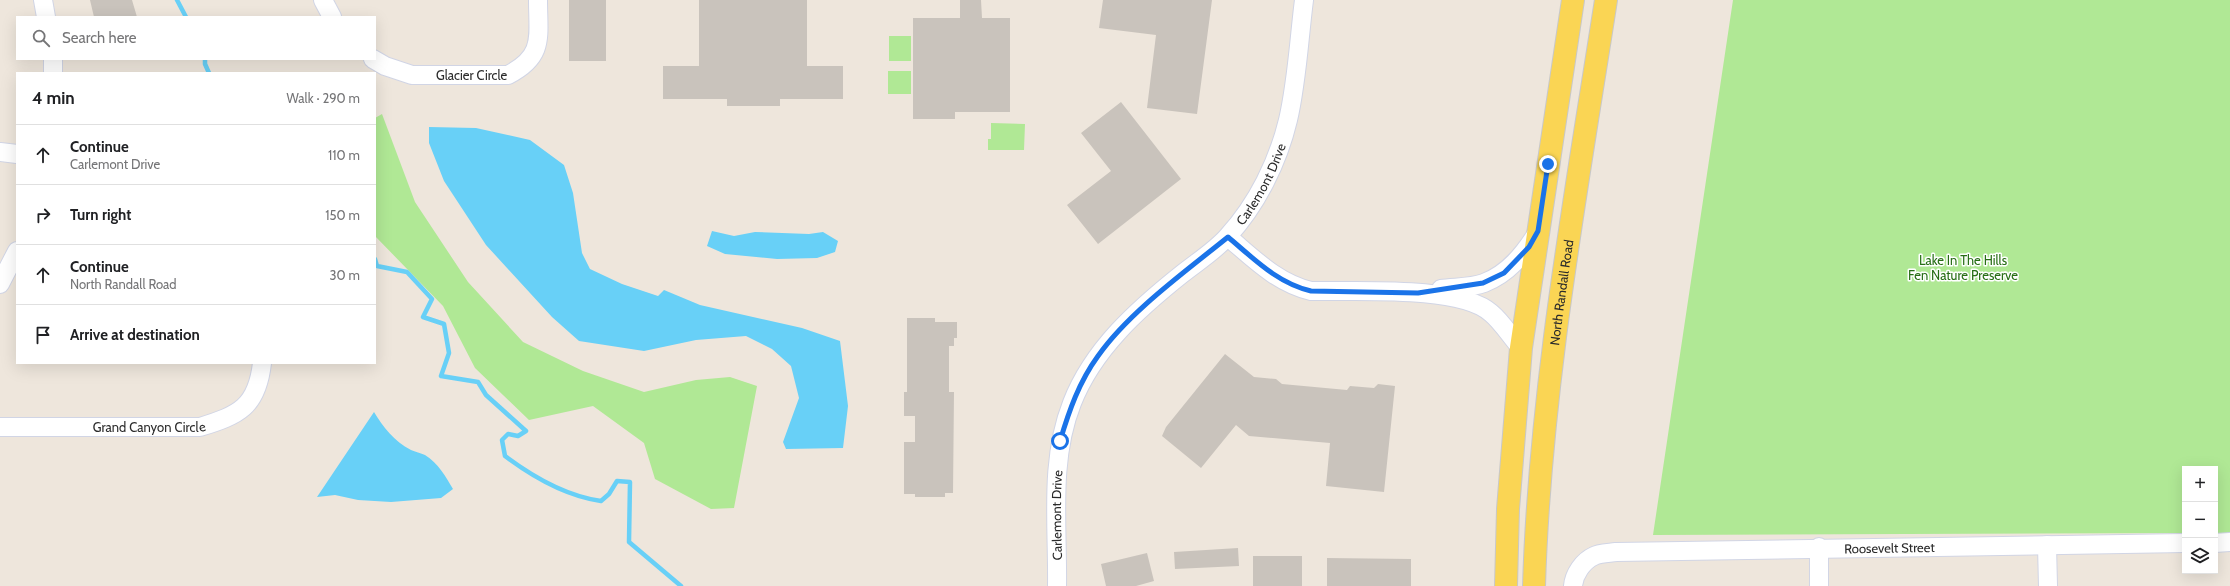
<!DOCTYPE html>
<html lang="en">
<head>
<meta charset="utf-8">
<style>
  body { margin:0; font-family:Cabin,sans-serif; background:#f6f6f6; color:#202124 }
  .controls { position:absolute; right:12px; bottom:12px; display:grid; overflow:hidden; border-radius:0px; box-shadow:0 4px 16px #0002 }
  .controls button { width:36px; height:36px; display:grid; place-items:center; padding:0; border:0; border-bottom:1px solid #e0e0e0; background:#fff; color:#202124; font:20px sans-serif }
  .stop { position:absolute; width:12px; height:12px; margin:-9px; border:3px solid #1a73e8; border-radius:50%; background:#fff }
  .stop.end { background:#1a73e8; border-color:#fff; box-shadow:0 1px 4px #0008 }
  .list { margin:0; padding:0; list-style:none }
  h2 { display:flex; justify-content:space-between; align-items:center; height:52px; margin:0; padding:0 16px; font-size:17px }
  h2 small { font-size:13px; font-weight:400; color:#757577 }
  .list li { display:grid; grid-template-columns:26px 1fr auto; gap:12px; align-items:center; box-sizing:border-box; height:60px; padding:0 16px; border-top:1px solid #e0e0e0 }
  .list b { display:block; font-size:15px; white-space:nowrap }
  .list p { margin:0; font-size:13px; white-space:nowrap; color:#757577 }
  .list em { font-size:13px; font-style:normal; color:#757577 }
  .icon { flex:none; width:22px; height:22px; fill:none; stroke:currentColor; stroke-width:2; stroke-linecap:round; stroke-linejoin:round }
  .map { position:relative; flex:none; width:2230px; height:586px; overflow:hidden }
  .search { position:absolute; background:#fff; box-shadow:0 4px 16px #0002; left:16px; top:16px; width:360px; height:44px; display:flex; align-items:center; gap:10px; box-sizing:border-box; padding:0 14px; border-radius:0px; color:#757577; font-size:15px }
  .panel { position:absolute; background:#fff; box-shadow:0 4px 16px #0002; left:16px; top:72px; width:360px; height:292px; border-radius:0px }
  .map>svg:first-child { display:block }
  .green { fill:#b0e895 }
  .water { fill:#68d0f7 }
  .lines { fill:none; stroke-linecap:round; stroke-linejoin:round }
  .stream { stroke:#68d0f7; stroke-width:4.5 }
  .building { fill:#c9c3bc }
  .minor-casing { stroke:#d1d5e5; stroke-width:20 }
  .major-casing { stroke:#c8c8c8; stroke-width:24 }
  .minor { stroke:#fff; stroke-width:18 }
  .major { stroke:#fad554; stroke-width:22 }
  .route { stroke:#1a73e8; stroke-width:5 }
  .labels { text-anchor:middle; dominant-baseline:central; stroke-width:3; stroke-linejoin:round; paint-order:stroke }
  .street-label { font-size:13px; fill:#2b2b2b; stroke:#fff }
  .park-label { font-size:13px; fill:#276e15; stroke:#fff }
</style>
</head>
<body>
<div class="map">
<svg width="2230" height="586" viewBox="0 0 2230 586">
  <rect width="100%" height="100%" fill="#eee6dc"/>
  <!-- green -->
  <path class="green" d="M1733,0H2230V533H2215V469H2185V533L1653,535Z
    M889,36H911V61H889Z
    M888,71H911V94H888Z
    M382,114L415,202L468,282L523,342L583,371L644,392L696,380L730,377L757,386L734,508L711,509L655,479L644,443L593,406L529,420L475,368L443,306L375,236V118Z
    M991,123L1025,124L1024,150H988V139H991Z"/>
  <!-- water -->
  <path class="water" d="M429,127L476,128L530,140L564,165L573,193L582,253L590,269L622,284L658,296L664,290L700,305L802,328L840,341L848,406L843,448L786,449L783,442L799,398L791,366L772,349L746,336L696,340L644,351L579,341L552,317L486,245L444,181L429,143Z
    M712,231L734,236L755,232L809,234L823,232L838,241L835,252L817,258L777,259L725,254L707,246Z
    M374,412C383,427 394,441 411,450C415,452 421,453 425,455C438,463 446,477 453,489L441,498L391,502L358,500L335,495L317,497Z"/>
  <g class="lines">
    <!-- stream -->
    <path class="stream" d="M177,0L186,17
      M205,59V64L209,73
      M375,259L377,266L407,272L432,299L423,317L444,324L449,353L441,376L478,382L486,395L526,431L518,436L508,434L502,440L505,456C533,477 566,496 601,501L609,494L617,481L630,482L629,542L681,586"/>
  </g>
  <!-- building -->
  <path class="building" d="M90,0H132L137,17H94Z
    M569,0H606V61H569Z
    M699,0H807V66H843V99H780V106H727V99H663V66H699Z
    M960,0H981L982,18H1010V112H955V119H913V18H960Z
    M1103,0H1212L1197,114L1147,108L1156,35L1099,28Z
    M1121,102L1181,179L1098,244L1067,205L1111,171L1081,133Z
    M907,318H935V322H957V338H954V346H949V392H954L953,493H945V497H915V494H904V442H915V416H904V392H907Z
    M1225,354L1254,377L1276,379L1282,384L1347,390L1350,386L1374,388L1378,384L1395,386L1384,492L1326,486L1330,443L1249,436L1236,425L1201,468L1162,436L1166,427Z
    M1238,548L1239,566L1175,569L1174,552Z
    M1147,553L1154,581L1136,586H1106L1101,564Z
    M1253,556H1302V586H1253Z
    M1327,558L1411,559V586H1327Z"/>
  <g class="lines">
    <!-- minor casing -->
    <g class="minor-casing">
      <g id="minor">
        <path d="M43,0L46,17"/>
        <path d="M323,0L332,17"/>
        <path id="s1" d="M373,59L385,66L412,75H508C545,56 538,37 538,0"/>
        <path d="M53,73V59"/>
        <path d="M0,152L17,154"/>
        <path d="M1228,237C1253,258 1277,283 1311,291C1354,292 1460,285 1491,313C1502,322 1511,337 1521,348"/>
        <path d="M0,284L17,251"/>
        <path d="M1441,289C1454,287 1471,288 1484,283C1508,274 1524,254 1537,233"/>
        <path id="s2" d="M0,427H200C239,415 257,407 262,363"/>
        <path d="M2215,543L2230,542"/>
        <path d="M2047,545L2048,586"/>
        <path id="s3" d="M1057,586C1058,525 1049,461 1072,403C1093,349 1138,309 1182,274C1197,262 1216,250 1228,236C1257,204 1278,162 1288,120C1297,82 1299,39 1304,0"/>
        <path id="s4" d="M1573,586C1574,574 1583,561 1594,556C1599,553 1609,553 1616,552L2185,543"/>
        <path d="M1819,586V547"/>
      </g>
    </g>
    <!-- major casing -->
    <g class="major-casing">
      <g id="major">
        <path d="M1506,586L1508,509L1521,348L1573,0"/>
        <path id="s5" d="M1534,586C1540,389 1576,194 1606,0"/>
      </g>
    </g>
    <!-- minor -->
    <use href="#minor" class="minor"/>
    <!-- major -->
    <use href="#major" class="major"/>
  </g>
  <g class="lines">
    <!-- route -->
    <path class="route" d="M1060,441C1069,411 1079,382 1098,356C1129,312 1186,271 1228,237C1253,258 1277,283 1311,291L1418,293L1483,283L1504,273L1529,247L1538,231L1548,164"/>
  </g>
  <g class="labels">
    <!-- street labels -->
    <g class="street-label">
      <text stroke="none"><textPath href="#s1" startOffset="102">Glacier Circle</textPath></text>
      <text stroke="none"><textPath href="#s3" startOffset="478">Carlemont Drive</textPath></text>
      <text stroke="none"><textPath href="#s5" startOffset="295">North Randall Road</textPath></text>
      <text stroke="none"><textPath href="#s2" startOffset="149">Grand Canyon Circle</textPath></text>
      <text stroke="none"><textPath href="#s3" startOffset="71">Carlemont Drive</textPath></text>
      <text stroke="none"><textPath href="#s4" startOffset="334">Roosevelt Street</textPath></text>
    </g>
    <!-- park labels -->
    <g class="park-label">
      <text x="1963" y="260">Lake In The Hills<tspan x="1963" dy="15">Fen Nature Preserve</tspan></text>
    </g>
  </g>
</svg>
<div class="controls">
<button>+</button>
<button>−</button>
<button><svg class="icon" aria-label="layers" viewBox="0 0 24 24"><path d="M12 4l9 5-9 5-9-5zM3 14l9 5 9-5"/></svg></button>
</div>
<div class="stop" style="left:1060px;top:441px"></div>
<div class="stop end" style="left:1548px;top:164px"></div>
<div class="search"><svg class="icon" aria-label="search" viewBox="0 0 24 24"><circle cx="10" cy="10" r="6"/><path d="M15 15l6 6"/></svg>Search here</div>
<section class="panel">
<h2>4 min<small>Walk · 290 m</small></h2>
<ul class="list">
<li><svg class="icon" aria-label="ahead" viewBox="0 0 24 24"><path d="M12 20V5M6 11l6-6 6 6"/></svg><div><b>Continue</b><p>Carlemont Drive</p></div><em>110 m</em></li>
<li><svg class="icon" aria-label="right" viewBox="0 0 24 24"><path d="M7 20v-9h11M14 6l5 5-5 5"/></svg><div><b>Turn right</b></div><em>150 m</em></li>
<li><svg class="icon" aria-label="ahead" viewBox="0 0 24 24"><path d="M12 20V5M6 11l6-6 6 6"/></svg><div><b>Continue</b><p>North Randall Road</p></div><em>30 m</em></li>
<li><svg class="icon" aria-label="arrive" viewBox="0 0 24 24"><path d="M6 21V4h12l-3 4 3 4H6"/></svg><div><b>Arrive at destination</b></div></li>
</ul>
</section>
</div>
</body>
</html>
